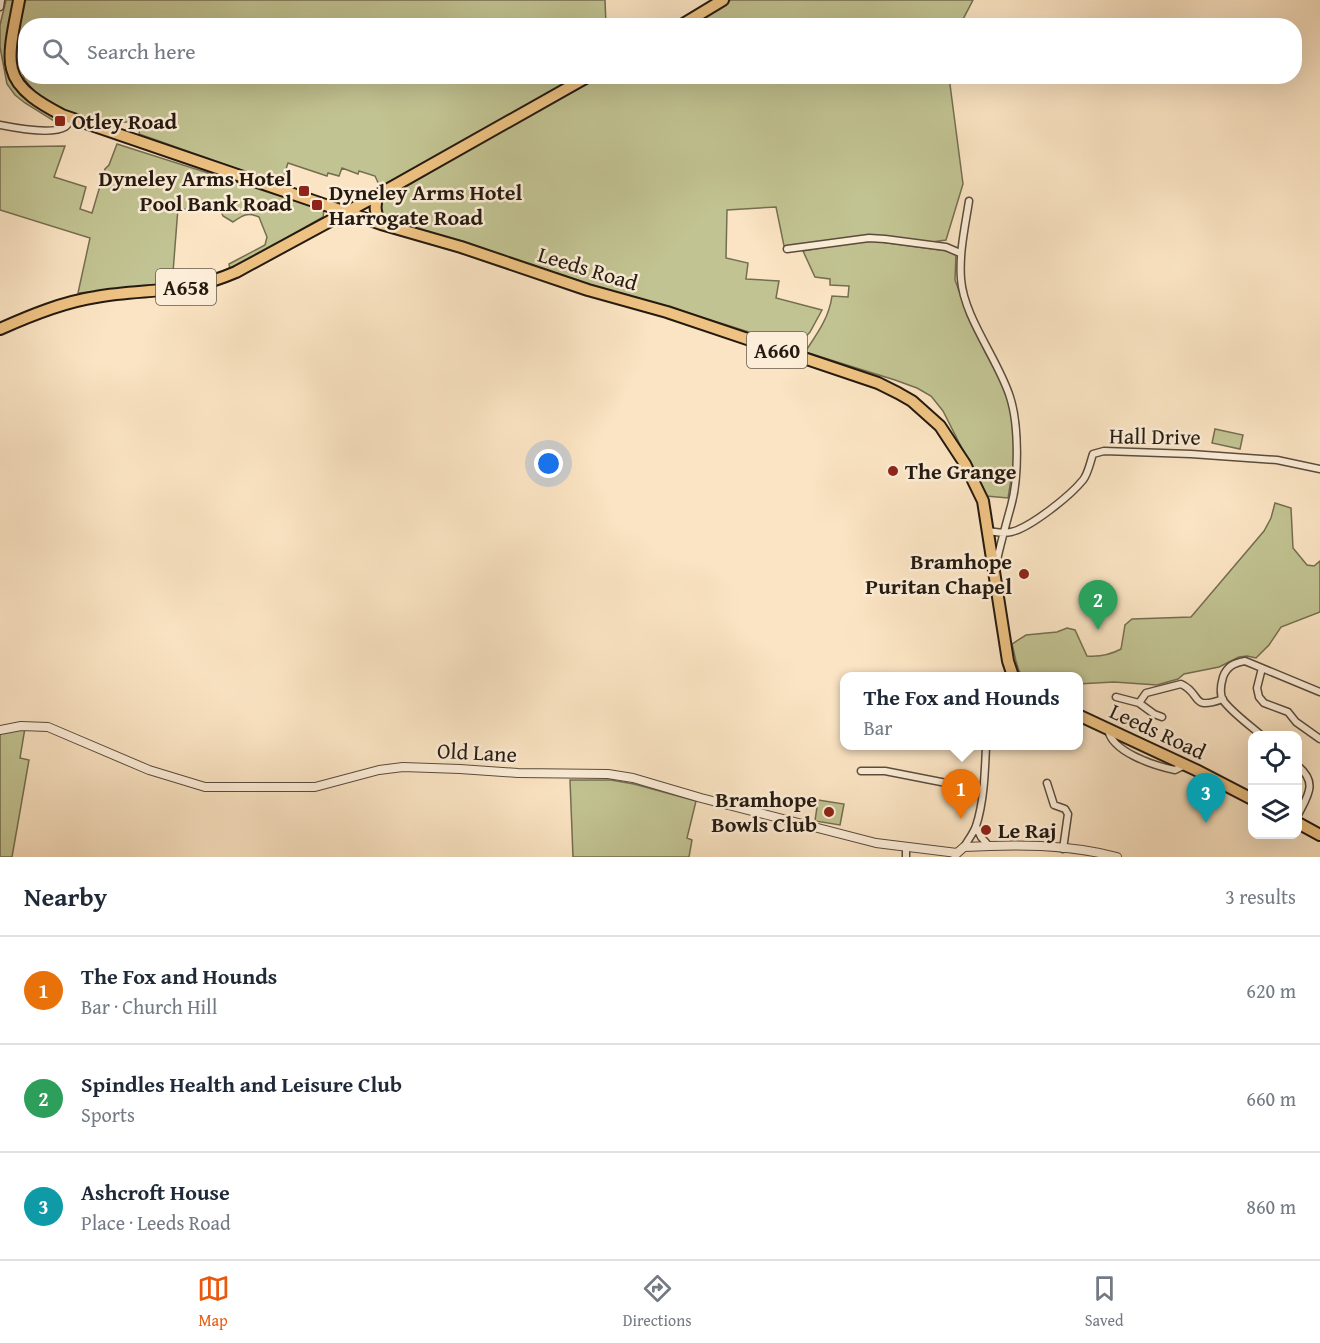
<!DOCTYPE html>
<html lang="en">
<head>
<meta charset="utf-8">
<style>
  body { margin:0; font-family:"Gentium Book Plus",serif; background:#f6f6f7; color:#1f2937 }
  .controls { position:absolute; right:18px; bottom:18px; display:grid; overflow:hidden; border-radius:12px; box-shadow:0 6px 24px #0002 }
  .controls button { width:54px; height:54px; display:grid; place-items:center; padding:0; border:0; border-bottom:2px solid #e0e1e3; background:#fff; color:#1f2937; font:30px sans-serif }
  .you { position:absolute; left:549px; top:464px; width:21px; height:21px; margin:-15px; border:4px solid #fff; border-radius:50%; background:#1a73e8; box-shadow:0 0 0 9px #1a73e833 }
  .badge { display:grid; place-items:center; width:39px; height:39px; border-radius:50%; background:#ea580c; color:#fff; font-size:20px; font-weight:700 }
  .pin { position:absolute; translate:-50% -50px; filter:drop-shadow(0 2px 3px #0008) }
  .pin::after { content:''; position:absolute; top:32px; width:21px; height:18px; background:inherit; clip-path:polygon(0 0,100% 0,50% 100%) }
  .popup { position:absolute; left:840px; top:672px; width:243px; height:78px; box-sizing:border-box; display:grid; place-content:center; border-radius:12px; background:#fff; filter:drop-shadow(0 2px 4px #0005); font-size:20px; white-space:nowrap; color:#747a83 }
  .popup b { font-size:22px; color:#1f2937 }
  .popup::after { content:''; position:absolute; left:50%; top:100%; margin-left:-12px; border:12px solid transparent; border-top-color:#fff }
  .list { margin:0; padding:0; list-style:none }
  h2 { display:flex; justify-content:space-between; align-items:center; height:78px; margin:0; padding:0 24px; font-size:26px }
  h2 small { font-size:20px; font-weight:400; color:#747a83 }
  .list li { display:grid; grid-template-columns:39px 1fr auto; gap:18px; align-items:center; box-sizing:border-box; height:108px; padding:0 24px; border-top:2px solid #e0e1e3 }
  .list b { display:block; font-size:22px; white-space:nowrap }
  .list p { margin:0; font-size:20px; white-space:nowrap; color:#747a83 }
  .list em { font-size:20px; font-style:normal; color:#747a83 }
  .icon { flex:none; width:33px; height:33px; fill:none; stroke:currentColor; stroke-width:2; stroke-linecap:round; stroke-linejoin:round }
  .map { position:relative; flex:none; width:1320px; height:857px; overflow:hidden }
  .search { position:absolute; background:#fff; box-shadow:0 6px 24px #0002; left:18px; right:18px; top:18px; height:66px; display:flex; align-items:center; gap:15px; box-sizing:border-box; padding:0 21px; border-radius:24px; color:#747a83; font-size:22px }
  .sheet { height:402px; background:#fff }
  nav { display:flex; justify-content:space-around; align-items:center; box-sizing:border-box; height:84px; border-top:2px solid #e0e1e3; background:#fff; font-size:16px; color:#747a83 }
  nav a { display:grid; justify-items:center; gap:3px }
  nav .on { color:#ea580c }
  .map>svg:first-child { display:block }
  .green { fill:#c2c392; stroke:#746e51; stroke-width:1.5 }
  .lines { fill:none; stroke-linecap:round; stroke-linejoin:round }
  .minor-casing { stroke:#5a4c3d; stroke-width:9 }
  .tertiary-casing { stroke:#5a4c3d; stroke-width:10 }
  .trunk-casing { stroke:#251a10; stroke-width:14 }
  .minor { stroke:#fcedd8; stroke-width:6 }
  .tertiary { stroke:#fcedd8; stroke-width:8 }
  .trunk { stroke:#eec282; stroke-width:10 }
  .poi-dot { fill:#8f2418; stroke:#fcedd8; stroke-width:2 }
  .labels { text-anchor:middle; dominant-baseline:central; stroke-width:5; stroke-linejoin:round; paint-order:stroke }
  .shield { fill:#fcedd8; stroke:#66594c; stroke-width:1.5 }
  .shield-label { font-size:21px; font-weight:bold; fill:#251a10 }
  .poi-label { font-size:22px; font-weight:bold; fill:#251a10; stroke:#fcedd8; text-anchor:start }
  .street-label { font-size:22px; fill:#251a10; stroke:#fcedd8 }
</style>
</head>
<body>
<div class="map">
<svg width="1320" height="857" viewBox="0 0 1320 857">
  <rect width="100%" height="100%" fill="#fbe4c3"/>
  <filter id="stains"><feTurbulence type="fractalNoise" baseFrequency=".00333" numOctaves="4"/><feColorMatrix values="0 0 0 0 .2 0 0 0 0 .09 0 0 0 0 .02 0 0 0 .5 -.17"/></filter>
  <radialGradient id="worn" r=".72"><stop offset=".6" stop-color="#630" stop-opacity="0"/><stop offset="1" stop-color="#630" stop-opacity=".3"/></radialGradient>
  <!-- green -->
  <path class="green" d="M6,0H16L13,82L57,115L54,121L25,103L15,95L7,84L0,47V25Z
    M22,0H605L606,26H26V76L576,77L522,108L380,187L375,176L359,171L358,174L342,168L339,176L328,173L327,176L288,163L281,184L139,134L141,121L111,123L68,113L45,101L34,91L25,80L16,57Z
    M731,0H973L960,25L692,26Z
    M658,76L660,78L662,76L949,77L963,184L946,240L925,243L878,236L784,246L776,207L727,210L726,258L748,263L746,279L779,281L776,298L822,310L810,332L796,347L676,309L597,289L388,220C381,213 379,209 383,200L508,127L600,77Z
    M117,144L324,210L323,217L230,270L229,264L265,245L267,237L259,217C247,212 243,215 233,222L223,216L218,205L208,203L198,211L178,208L172,285L78,293L90,238L0,210V147L65,146L54,177L86,187L80,209L92,213L105,169L109,165Z
    M874,241L956,252L955,280L962,299L985,352L1007,393L1012,415L1016,448L1008,498L986,496L943,411L931,396L917,388L895,380L805,352C817,334 829,318 832,296L848,297L849,286L830,285V279L815,277L803,251L848,243Z
    M1215,429L1243,435L1240,449L1212,443Z
    M1275,503L1291,508L1293,548L1307,565L1314,566L1320,561V612L1281,627L1269,645L1256,658L1247,656L1239,657L1219,667L1184,674L1178,679L1157,685L1114,682L1078,684V676H1024L1019,671L1016,661L1012,644L1026,635L1057,632L1067,628L1075,630L1087,656C1100,657 1110,655 1121,649L1125,625L1132,619L1191,617L1264,531L1271,518Z
    M25,728L20,758L29,760L12,857H0V733Z
    M570,780H611L634,784L696,801L687,838L692,840L689,857H573Z
    M818,800L844,804L840,825L815,821Z"/>
  <g class="lines">
    <!-- minor casing -->
    <g class="minor-casing">
      <path id="minor" d="M0,7L1,0
        M0,125C15,128 52,135 65,127C68,125 69,122 72,119
        M969,201C965,227 959,253 961,279C964,318 998,359 1010,397C1019,425 1019,478 1011,506C1006,524 1001,542 997,560L993,563
        M787,249L869,238L885,239L946,247L960,253
        M988,531C996,532 1004,534 1011,532C1030,528 1070,496 1083,480C1088,474 1090,463 1093,454L1104,451L1191,454L1277,460L1320,469
        M1262,668L1257,688L1259,697L1264,703L1288,712L1296,722L1320,739
        M1116,697L1139,703L1154,714L1162,717
        M1139,703L1146,693L1181,684C1203,694 1189,711 1223,699
        M1108,729C1111,752 1155,766 1175,770L1185,765
        M1262,736C1252,727 1230,711 1223,700C1219,693 1221,684 1223,677C1227,666 1234,663 1245,661L1320,692
        M1298,766C1318,783 1308,795 1298,815
        M861,771H885L982,790
        M1047,783L1054,805L1065,809L1068,814L1063,849
        M976,826L981,837L989,846
        M964,847C968,840 973,834 976,826C984,802 985,771 986,746
        M906,857V848"/>
    </g>
    <!-- tertiary casing -->
    <g class="tertiary-casing">
      <path id="tertiary" d="M0,730L21,726L48,727L149,770L205,787H315L379,770L403,767L460,769L518,773L608,774L633,778L701,798L876,843L957,853
        M955,855L964,847C1015,844 1067,844 1117,857"/>
    </g>
    <!-- trunk casing -->
    <g class="trunk-casing">
      <path id="trunk" d="M19,0C16,18 7,52 12,69C17,91 43,105 62,115L381,224L461,247L588,290L667,312L878,383L898,393L912,401L940,426L965,464L983,501L1008,661L1013,676
        M680,26L723,0
        M378,195C374,206 375,213 381,224
        M0,329C31,315 63,302 96,297C128,291 161,292 192,286C208,283 222,278 236,272L378,195L589,76
        M1078,715L1196,770L1252,799
        M1298,823L1320,835"/>
    </g>
    <!-- minor -->
    <use href="#minor" class="minor"/>
    <!-- tertiary -->
    <use href="#tertiary" class="tertiary"/>
    <!-- trunk -->
    <use href="#trunk" class="trunk"/>
  </g>
  <!-- markers -->
  <g class="poi-dot">
    <rect x="54" y="115" width="12" height="12" rx="3"/>
    <rect x="298" y="185" width="12" height="12" rx="3"/>
    <rect x="311" y="199" width="12" height="12" rx="3"/>
    <circle cx="893" cy="471" r="6"/>
    <circle cx="1024" cy="574" r="6"/>
    <circle cx="829" cy="812" r="6"/>
    <circle cx="986" cy="830" r="6"/>
  </g>
  <g class="labels">
    <!-- shield labels -->
    <g class="shield">
      <rect x="156" y="269" width="60" height="36" rx="4.5"/>
      <rect x="747" y="332" width="60" height="36" rx="4.5"/>
    </g>
    <g class="shield-label">
      <text x="186" y="287">A658</text>
      <text x="777" y="350">A660</text>
    </g>
    <!-- poi labels -->
    <g class="poi-label">
      <text x="72" y="121">Otley Road</text>
      <text x="292" y="178" text-anchor="end">Dyneley Arms Hotel<tspan x="292" dy="25">Pool Bank Road</tspan></text>
      <text x="329" y="192">Dyneley Arms Hotel<tspan x="329" dy="25">Harrogate Road</tspan></text>
      <text x="905" y="471">The Grange</text>
      <text x="1012" y="561" text-anchor="end">Bramhope<tspan x="1012" dy="25">Puritan Chapel</tspan></text>
      <text x="817" y="799" text-anchor="end">Bramhope<tspan x="817" dy="25">Bowls Club</tspan></text>
      <text x="998" y="830">Le Raj</text>
    </g>
    <!-- street labels -->
    <g class="street-label">
      <text transform="translate(588 268) rotate(17)">Leeds Road</text>
      <text transform="translate(1155 436) rotate(1)">Hall Drive</text>
      <text transform="translate(1158 731) rotate(25)">Leeds Road</text>
      <text transform="translate(477 752) rotate(3)">Old Lane</text>
    </g>
  </g>
  <rect width="100%" height="100%" filter="url(#stains)"/>
  <rect width="100%" height="100%" fill="url(#worn)"/>
</svg>
<div class="controls">
<button><svg class="icon" aria-label="locate" viewBox="0 0 24 24"><circle cx="12" cy="12" r="6"/><path d="M12 2v4M12 18v4M2 12h4M18 12h4"/></svg></button>
<button><svg class="icon" aria-label="layers" viewBox="0 0 24 24"><path d="M12 4l9 5-9 5-9-5zM3 14l9 5 9-5"/></svg></button>
</div>
<div class="you"></div>
<div class="pin badge" style="left:961px;top:819px;background:#e8710a">1</div>
<div class="popup"><b>The Fox and Hounds</b>Bar</div>
<div class="pin badge" style="left:1098px;top:630px;background:#2e9e5b">2</div>
<div class="pin badge" style="left:1206px;top:823px;background:#0f9aa8">3</div>
<div class="search"><svg class="icon" aria-label="search" viewBox="0 0 24 24"><circle cx="10" cy="10" r="6"/><path d="M15 15l6 6"/></svg>Search here</div>
</div>
<section class="sheet">
<h2>Nearby<small>3 results</small></h2>
<ul class="list">
<li><span class="badge" style="background:#e8710a">1</span><div><b>The Fox and Hounds</b><p>Bar · Church Hill</p></div><em>620 m</em></li>
<li><span class="badge" style="background:#2e9e5b">2</span><div><b>Spindles Health and Leisure Club</b><p>Sports</p></div><em>660 m</em></li>
<li><span class="badge" style="background:#0f9aa8">3</span><div><b>Ashcroft House</b><p>Place · Leeds Road</p></div><em>860 m</em></li>
</ul>
</section>
<nav>
<a class="on"><svg class="icon" aria-label="map" viewBox="0 0 24 24"><path d="M3 6l6-2 6 2 6-2v14l-6 2-6-2-6 2zM9 4v14M15 6v14"/></svg>Map</a>
<a><svg class="icon" aria-label="directions" viewBox="0 0 24 24"><path d="M12 3l9 9-9 9-9-9zM9 14v-3h6M13 9l2 2-2 2"/></svg>Directions</a>
<a><svg class="icon" aria-label="saved" viewBox="0 0 24 24"><path d="M7 4h10v16l-5-4-5 4z"/></svg>Saved</a>
</nav>
</body>
</html>
